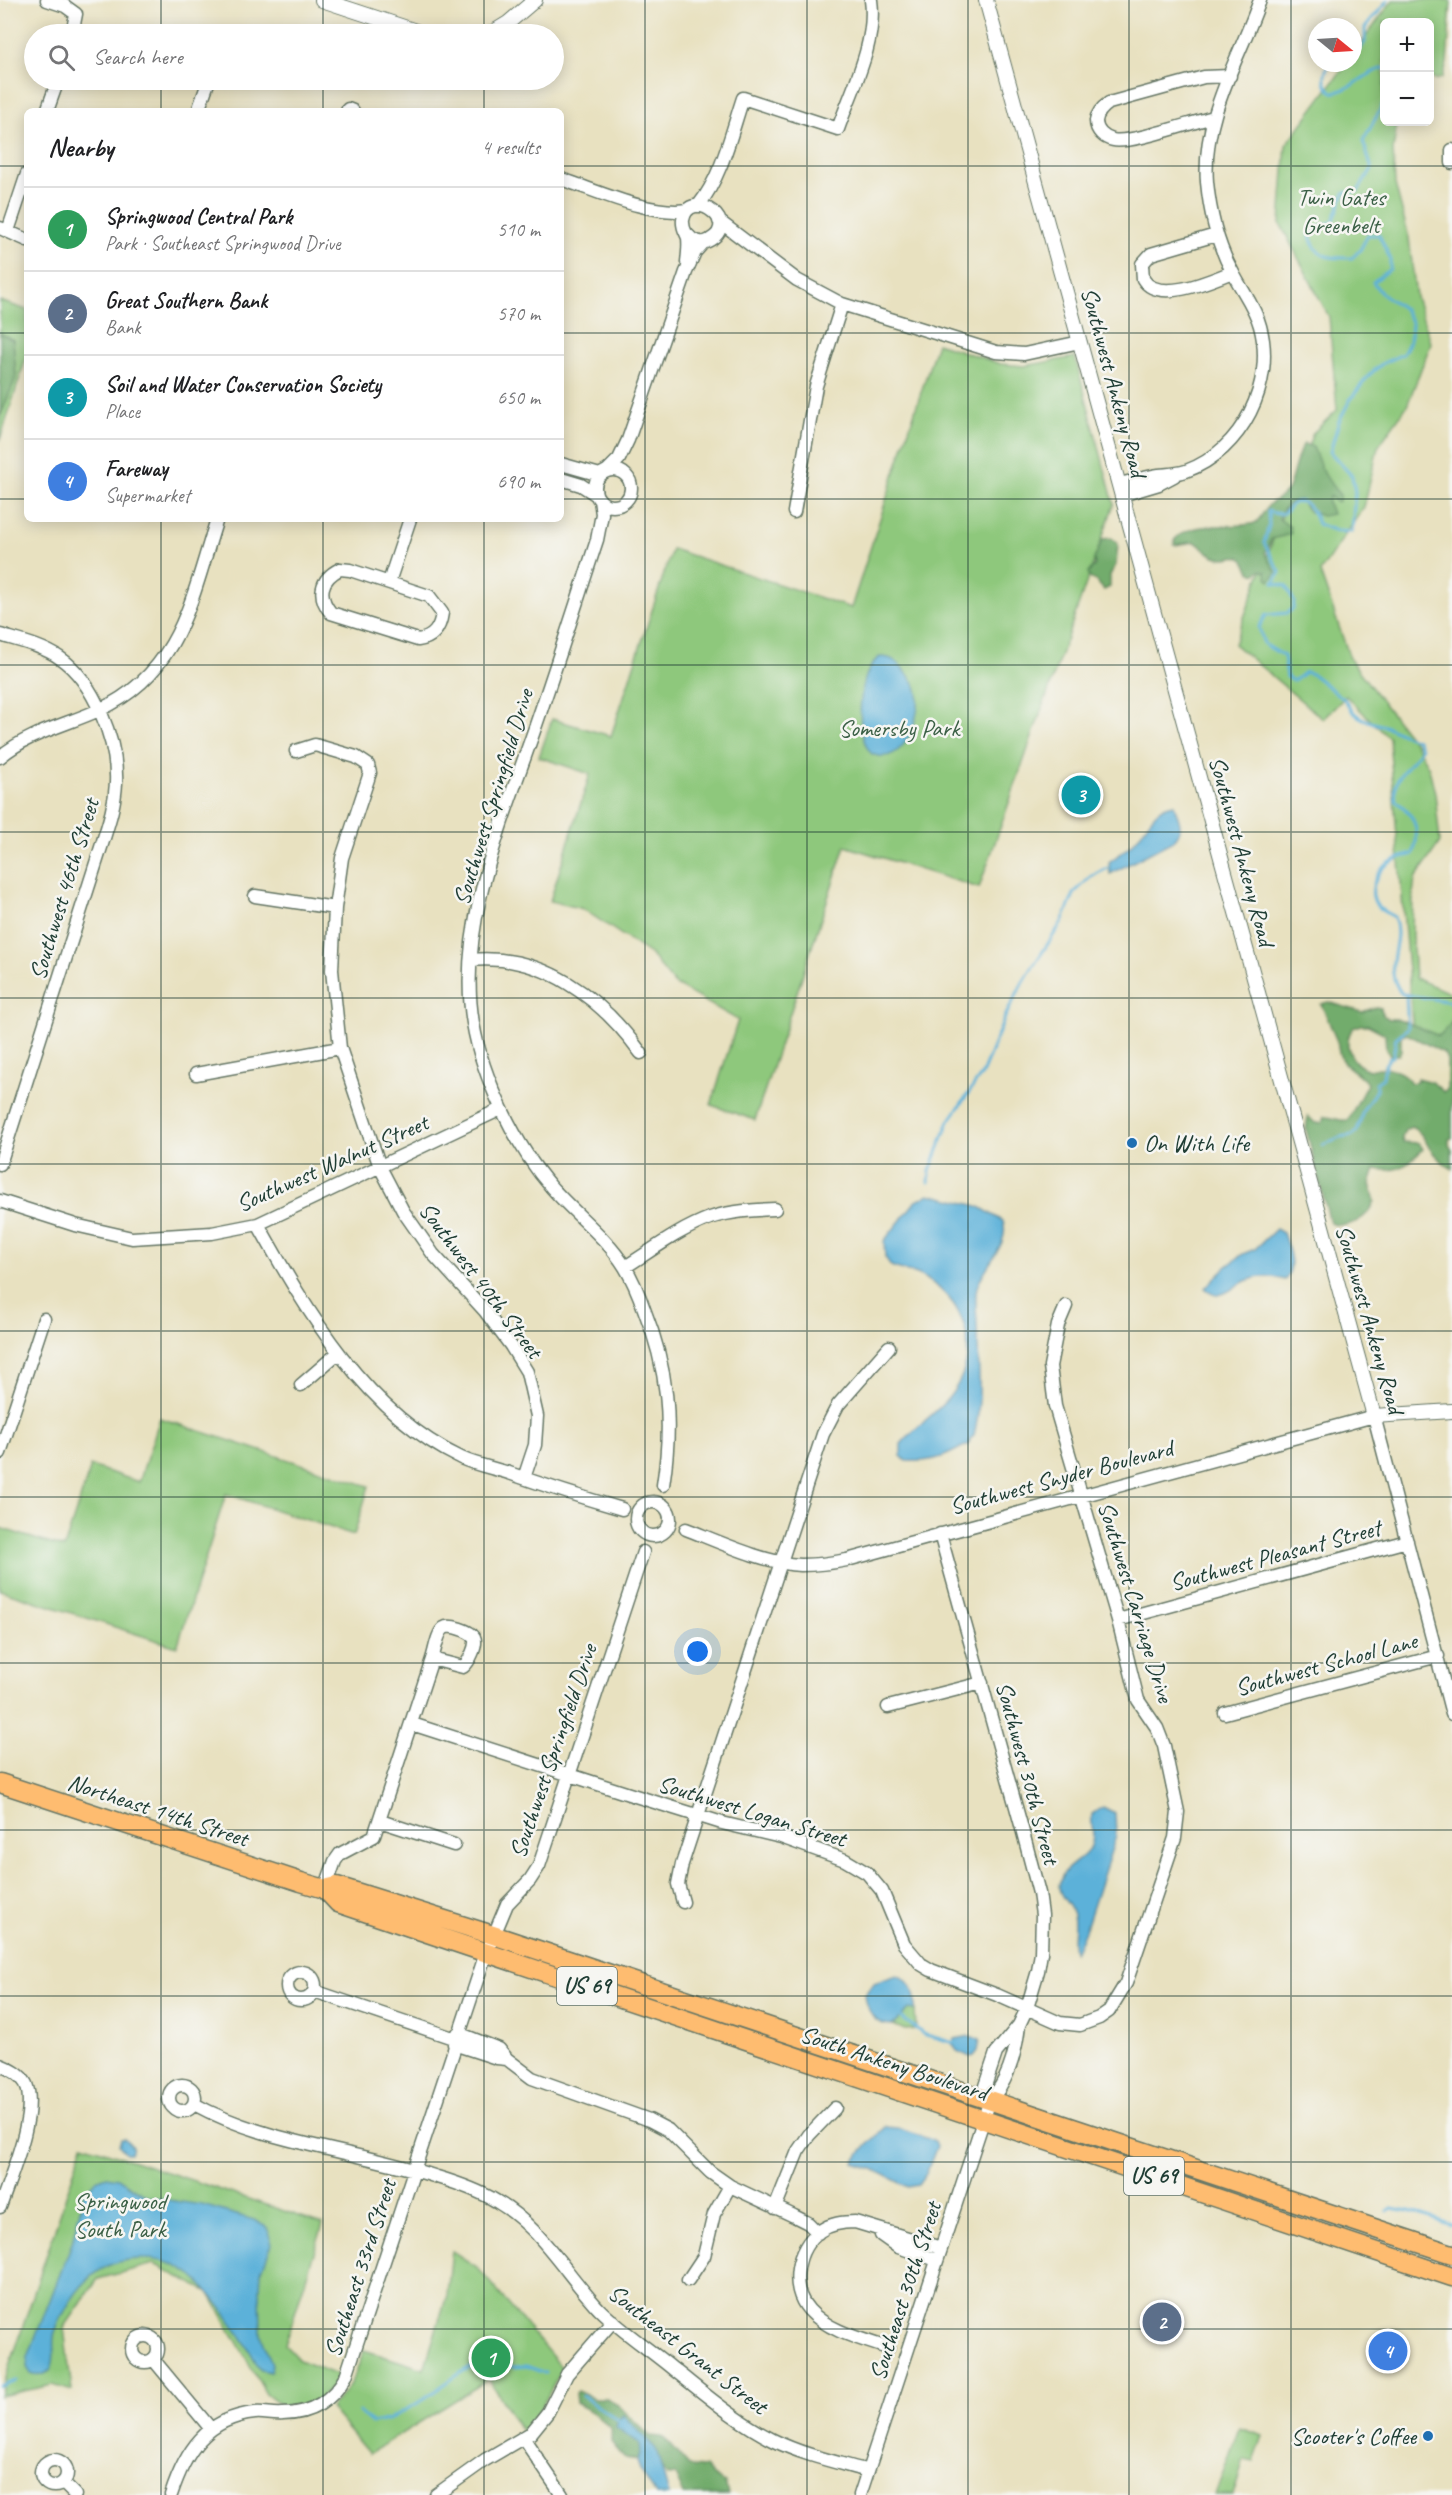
<!DOCTYPE html>
<html lang="en">
<head>
<meta charset="utf-8">
<style>
  body { margin:0; font-family:Caveat,sans-serif; background:#f2f2f2; color:#202124 }
  .controls { position:absolute; right:18px; top:18px; display:grid; overflow:hidden; border-radius:9px; box-shadow:0 3px 15px #0003 }
  .controls button { width:54px; height:54px; display:grid; place-items:center; padding:0; border:0; border-bottom:2px solid #e0e0e0; background:#fff; color:#202124; font:30px sans-serif }
  .compass { position:absolute; left:1308px; top:18px; width:54px; height:54px; border-radius:50%; background:#fff; box-shadow:0 3px 15px #0003; rotate:108deg }
  .you { position:absolute; left:698px; top:1652px; width:21px; height:21px; margin:-15px; border:4px solid #fff; border-radius:50%; background:#1a73e8; box-shadow:0 0 0 9px #1a73e833 }
  .badge { display:grid; place-items:center; width:39px; height:39px; border-radius:50%; background:#d93025; color:#fff; font-size:20px; font-weight:700 }
  .pin { position:absolute; translate:-50% -50%; border:3px solid #fff; box-shadow:0 2px 6px #0006 }
  .list { margin:0; padding:0; list-style:none }
  h2 { display:flex; justify-content:space-between; align-items:center; height:78px; margin:0; padding:0 24px; font-size:26px }
  h2 small { font-size:20px; font-weight:400; color:#757577 }
  .list li { display:grid; grid-template-columns:39px 1fr auto; gap:18px; align-items:center; box-sizing:border-box; height:84px; padding:0 24px; border-top:2px solid #e0e0e0 }
  .list b { display:block; font-size:22px; white-space:nowrap }
  .list p { margin:0; font-size:20px; white-space:nowrap; color:#757577 }
  .list em { font-size:20px; font-style:normal; color:#757577 }
  .icon { flex:none; width:33px; height:33px; fill:none; stroke:currentColor; stroke-width:2; stroke-linecap:round; stroke-linejoin:round }
  .map { position:relative; flex:none; width:1452px; height:2495px; overflow:hidden }
  .search { position:absolute; background:#fff; box-shadow:0 3px 15px #0003; left:24px; top:24px; width:540px; height:66px; display:flex; align-items:center; gap:15px; box-sizing:border-box; padding:0 21px; border-radius:33px; color:#757577; font-size:22px }
  .panel { position:absolute; background:#fff; box-shadow:0 3px 15px #0003; left:24px; top:108px; width:540px; height:414px; border-radius:9px }
  .map>svg:first-child { display:block }
  .green { fill:#8ec87c; stroke:#568258; stroke-width:1.5 }
  .forest { fill:#72ac6c; stroke:#487450; stroke-width:1.5; fill-rule:evenodd }
  .water { fill:#5cb1d9; stroke:#3e7786; stroke-width:1.5 }
  .lines { fill:none; stroke-linecap:round; stroke-linejoin:round }
  .stream { stroke:#5cb1d9; stroke-width:3 }
  .minor-casing { stroke:#657665; stroke-width:15 }
  .tertiary-casing { stroke:#657665; stroke-width:16 }
  .primary-casing { stroke:#657665; stroke-width:21 }
  .minor { stroke:#fff; stroke-width:12 }
  .tertiary { stroke:#fff; stroke-width:14 }
  .primary { stroke:#febc70; stroke-width:18 }
  .grid { fill:none; stroke:#1f3d34; stroke-width:1.5; stroke-opacity:0.55 }
  .poi-dot { fill:#1f6fb2; stroke:#f6f6f2; stroke-width:2 }
  .labels { text-anchor:middle; dominant-baseline:central; stroke-width:5; stroke-linejoin:round; paint-order:stroke }
  .shield { fill:#f6f6f2; stroke:#60746d; stroke-width:1.5 }
  .shield-label { font-size:22px; font-weight:bold; fill:#1f3d34 }
  .park-label { font-size:24px; fill:#3b6046; stroke:#f6f6f2 }
  .street-label { font-size:24px; fill:#1f3d34; stroke:#f6f6f2 }
  .poi-label { font-size:24px; fill:#1f3d34; stroke:#f6f6f2; text-anchor:start }
</style>
</head>
<body>
<div class="map">
<svg width="1452" height="2495" viewBox="0 0 1452 2495">
  <rect width="100%" height="100%" fill="#f6f6f2"/>
  <filter id="ink" filterUnits="userSpaceOnUse"><feTurbulence type="fractalNoise" baseFrequency=".0167" numOctaves="2"/><feDisplacementMap in="SourceGraphic" scale="12" xChannelSelector="R" yChannelSelector="G"/><feConvolveMatrix kernelMatrix="1 2 1 2 8 2 1 2 1" color-interpolation-filters="sRGB"/></filter>
  <filter id="wash" filterUnits="userSpaceOnUse"><feTurbulence type="fractalNoise" baseFrequency=".008" numOctaves="4" result="noise"/><feDisplacementMap in="SourceGraphic" scale="24" xChannelSelector="R" yChannelSelector="G"/><feGaussianBlur stdDeviation="1.35" result="paint"/><feColorMatrix in="noise" values="0 0 0 0 0 0 0 0 0 0 0 0 0 0 0 0 0 1.4 0 .05"/><feComposite in="paint" operator="in"/></filter>
  <g filter="url(#wash)">
    <rect width="100%" height="100%" fill="#e8e1c0"/>
    <!-- green -->
    <path class="green" d="M1393,0H1451L1447,63L1442,78L1435,80L1430,77V22H1384V122H1397L1393,151L1395,184L1409,238L1416,297L1431,343L1407,406L1378,447L1364,507L1320,572L1351,661L1416,745L1429,768L1435,793L1440,842L1415,879L1413,894L1412,935L1415,978L1452,994V1045L1413,1032L1389,738L1346,696L1323,719L1234,644L1313,433L1337,410L1329,317L1280,223L1286,145L1347,63H1353V54Z
      M0,301L27,310V355L0,440V417L16,377L13,340L0,333Z
      M937,343L1001,364L1024,366L1075,357L1114,504L979,888L845,846L755,1120L711,1105L738,1020L674,984L650,954L583,909L550,901L590,774L539,757L552,719L611,736L672,549L851,608Z
      M160,1418L369,1486L354,1535L226,1494L177,1647L0,1590V1528L64,1548L91,1466L139,1482Z
      M909,2009L915,2010L916,2029L905,2030L893,2025Z
      M83,2144L323,2224L285,2345L299,2360L340,2376L333,2386L317,2400L297,2408H284L266,2394L209,2292L154,2264L98,2279L64,2328L72,2391L53,2385L0,2396Z
      M452,2251L477,2267L563,2369C548,2392 543,2412 522,2432L489,2379L369,2454L330,2408C349,2391 356,2374 364,2350L424,2369L447,2295Z
      M1239,2428L1263,2436L1254,2462L1244,2460L1233,2495H1215Z"/>
    <!-- forest -->
    <path class="forest" d="M0,333L13,340L16,377L0,417Z
      M1304,444L1313,447C1320,466 1326,480 1340,495L1339,501L1337,502L1329,496L1328,503L1332,514L1322,516L1308,511L1300,500C1289,501 1282,509 1279,519L1290,527L1291,534L1272,539L1265,553L1277,573L1270,581L1267,578L1266,572L1260,570L1256,574L1250,572C1239,544 1232,564 1215,556C1207,553 1202,546 1195,542L1174,545L1175,539C1195,519 1230,530 1255,523C1262,518 1264,509 1270,504C1276,499 1284,496 1288,489C1293,478 1297,450 1304,444Z
      M1111,538L1118,544L1116,565L1110,575V587L1104,590L1096,581L1089,578L1088,573L1095,565L1094,559L1103,539Z
      M1328,1002L1362,1012L1376,1007L1381,1008L1383,1015L1389,1019H1399L1439,1036L1452,1022V1138L1449,1139V1145L1452,1150V1169C1445,1164 1435,1156 1430,1149C1424,1139 1422,1132 1411,1127L1405,1130L1402,1138L1403,1142L1419,1143L1423,1149C1407,1166 1399,1173 1375,1169L1370,1184L1375,1201C1368,1219 1348,1230 1330,1223L1306,1129L1308,1116L1315,1123H1322L1324,1117C1333,1116 1339,1122 1348,1120L1367,1084C1363,1075 1350,1070 1343,1062C1338,1056 1339,1046 1336,1039C1331,1028 1327,1016 1321,1004ZM1360,1025H1368L1385,1034L1386,1050L1390,1055H1399L1401,1050V1035L1407,1034L1444,1053L1447,1060V1090L1444,1092L1432,1082L1417,1078V1082L1411,1083C1404,1071 1392,1068 1378,1068C1378,1068 1369,1070 1369,1070C1350,1064 1342,1043 1353,1028Z
      M577,2391L594,2399H607L618,2405L650,2436L662,2437L669,2443L689,2466L705,2467L713,2476L725,2483L728,2495H684L675,2475L667,2476C655,2453 631,2463 624,2457C620,2453 615,2447 611,2442C612,2421 612,2431 600,2419C590,2409 587,2410 576,2403L575,2393Z"/>
    <!-- water -->
    <path class="water" d="M880,657C891,657 897,661 904,670C908,675 915,682 917,689C923,713 905,768 872,754C854,738 857,669 880,657Z
      M1174,804C1178,820 1186,828 1173,841L1110,874L1109,862C1117,856 1129,848 1136,840C1147,827 1154,806 1174,804Z
      M929,1194L978,1206L1003,1221C1011,1244 984,1265 977,1287C974,1298 977,1313 977,1325C978,1361 983,1400 974,1436L970,1439L969,1445C962,1446 958,1450 951,1453C938,1460 921,1462 906,1461L901,1456V1444C916,1426 936,1414 950,1396C982,1353 968,1305 925,1278C915,1271 902,1271 891,1266L885,1257L884,1241L915,1202Z
      M1276,1229L1283,1233C1288,1249 1297,1265 1285,1280C1272,1275 1261,1275 1248,1280C1233,1285 1223,1304 1205,1288L1226,1267L1243,1254L1255,1249Z
      M1103,1807L1115,1813L1116,1836L1087,1925L1078,1947L1074,1952C1071,1939 1076,1925 1073,1915C1071,1902 1055,1896 1060,1881C1065,1864 1084,1861 1091,1846C1096,1835 1090,1825 1092,1814Z
      M897,1975C913,1982 916,1993 915,2010L909,2009L893,2025C873,2025 867,2012 865,1994L874,1983Z
      M970,2036L980,2040L978,2051L974,2056L970,2057L957,2051L953,2045L955,2039Z
      M886,2127L897,2128L935,2141L937,2146L926,2174L918,2185L908,2187L873,2169L854,2163L863,2149Z
      M121,2139H125L133,2147L131,2153H126L119,2145Z
      M107,2176L118,2178L147,2197L202,2205L254,2220L268,2228L272,2244L261,2272L260,2289L261,2335L272,2365L270,2372L261,2370C255,2362 252,2354 247,2346C232,2322 215,2296 194,2277C178,2265 163,2259 143,2259C97,2257 71,2292 55,2332C51,2343 57,2358 51,2368C47,2375 38,2377 31,2374L27,2367L28,2357L72,2243L84,2193L96,2180Z
      M623,2415L656,2449L669,2495H656L640,2470L637,2460L640,2455L639,2443L616,2427L618,2420Z"/>
    <g class="lines">
      <!-- stream -->
      <path class="stream" d="M1353,51L1360,49L1365,42V28L1388,0
        M1329,63C1323,76 1322,83 1333,93C1355,88 1364,73 1384,68
        M1384,103L1363,141L1372,169L1358,191L1344,193L1333,222L1319,227L1310,236C1317,260 1331,258 1352,258L1360,250L1368,235H1379L1390,258V269L1373,282L1381,293L1404,309L1412,323L1410,341L1403,354L1383,363L1369,375L1350,400L1339,421L1330,452L1352,476L1355,492L1352,532L1336,531L1318,524C1314,514 1308,497 1294,503C1290,505 1287,511 1283,513C1279,515 1273,513 1268,511L1269,525L1264,543L1280,572L1274,583L1286,586L1294,601L1293,609L1287,613L1266,615L1259,627L1264,644L1284,656L1287,677L1291,680H1295L1305,672L1312,674L1345,700C1356,722 1371,721 1390,728C1399,732 1407,737 1417,740L1421,748C1410,770 1391,773 1396,801C1415,815 1421,830 1413,854C1407,856 1401,857 1395,860C1378,867 1365,891 1378,907C1381,911 1390,914 1394,917C1405,944 1380,966 1402,994L1452,1002
        M1323,1145L1340,1137L1353,1135L1357,1131L1363,1111L1376,1090V1083L1383,1078L1385,1065L1390,1057H1393L1396,1038L1408,1028L1406,994
        M929,1182L930,1171L949,1121L982,1074L1005,1017L1023,982L1062,922L1075,892L1092,876L1108,868
        M901,2017L923,2034L954,2043
        M1388,2211L1392,2208L1410,2211L1452,2225
        M0,2387L16,2381
        M582,2396L620,2421
        M359,2412L372,2423L388,2420L416,2404L465,2370L486,2361L514,2367L526,2366L545,2373"/>
    </g>
  </g>
  <g filter="url(#ink)">
    <g class="lines">
      <!-- minor casing -->
      <g class="minor-casing">
        <path id="minor" d="M47,0L65,6L76,14L72,34
          M47,111L58,80
          M198,111L209,80
          M347,111L348,109L353,111
          M1214,117C1192,122 1131,144 1113,140C1104,138 1096,131 1096,121C1097,113 1103,107 1109,103L1204,77L1230,76
          M1452,150V163
          M561,179C598,191 650,216 688,210
          M698,206C722,176 731,134 743,98L838,129C852,89 877,43 871,0
          M719,221L797,280L842,304L996,352L1024,354L1080,342
          M0,228L27,240
          M8,231L27,174
          M687,234L693,240L703,243C749,226 689,184 683,220C682,228 686,232 688,238C689,246 688,254 687,262
          M1216,235L1151,254L1142,264L1143,279C1158,304 1210,281 1232,272
          M561,464L600,475
          M595 488a18 18 0 1 1 36 0a18 18 0 1 1-36 0Z
          M607,471L619,459L628,440L686,272L695,252L703,243
          M561,479L581,485L595,494
          M1119,484C1133,481 1146,477 1159,475C1169,474 1177,474 1186,471C1242,451 1276,383 1260,326C1255,307 1242,291 1233,273C1218,246 1210,213 1207,182C1202,116 1239,60 1260,0
          M1122,495L1159,484L1174,476
          M600,500L602,514L597,540C577,601 557,664 536,725C505,816 456,926 473,1023C482,1077 516,1147 552,1188C576,1215 606,1237 625,1267C633,1280 639,1295 644,1309C668,1369 673,1422 663,1485
          M794,512L816,386L842,304
          M340,569L350,570L429,596L442,613C440,628 434,638 418,640L331,613C317,596 320,579 340,569Z
          M389,582L410,519
          M0,635C20,641 43,646 60,658C94,681 118,743 116,783C115,804 109,822 103,841L0,1164
          M296,751L315,745L356,757L368,765L370,773L342,858L335,908L332,970L340,1048L380,1167L403,1211L433,1254L485,1311L511,1346L527,1372L537,1416L535,1445L524,1478
          M0,757C28,733 66,725 99,710C181,673 192,596 217,519
          M255,896L335,908
          M471,960C543,953 601,998 641,1053
          M196,1074L340,1048
          M0,1201L75,1225L132,1238L212,1233L258,1224L501,1109
          M258,1224C307,1312 366,1413 461,1458C476,1465 493,1468 509,1473C546,1486 584,1498 622,1509
          M625,1267C652,1250 680,1229 710,1218C731,1211 753,1210 775,1209
          M301,1385L338,1353
          M0,1453L44,1319
          M636 1519a17 17 0 1 1 34 0a17 17 0 1 1-34 0Z
          M686,1529C717,1541 767,1564 801,1565C817,1565 832,1563 847,1560L1374,1416L1452,1714
          M940,1534L1021,1825L1039,1893L1042,1915L1041,1953L1038,1971L1027,2008L1019,2025L996,2053L985,2086L990,2100
          M1118,1620L1407,1541
          M888,1707L982,1683
          M1225,1713L1438,1656
          M412,1724L629,1794L722,1823L781,1837L845,1860L867,1873L882,1891L904,1944L921,1964L931,1970L997,1995L1060,2023L1080,2025L1099,2018L1109,2011L1126,1983L1175,1838L1178,1812L1164,1746L1157,1728L1138,1700L1118,1620L1055,1406L1050,1366L1058,1325L1066,1306
          M380,1821L454,1845
          M325,1889L335,1861L340,1854L374,1836L432,1659L463,1667C469,1662 478,1645 474,1637C470,1631 450,1624 444,1628C437,1633 435,1651 432,1659
          M683,1902L678,1884L682,1864L823,1434L838,1405L889,1347
          M287 1986a14 14 0 1 1 28 0a14 14 0 1 1-28 0Z
          M314,1991L456,2039
          M458,2033L499,2049L507,2059L532,2078L649,2120L668,2130L710,2172L730,2186L794,2216L808,2223L818,2233
          M454,2044L497,2058L507,2059
          M0,2065C10,2069 21,2074 26,2084C38,2113 10,2177 0,2207
          M169 2098a13 13 0 1 1 26 0a13 13 0 1 1-26 0Z
          M194,2104C269,2145 357,2150 437,2177C457,2183 478,2190 496,2201C540,2226 565,2273 599,2309C621,2331 649,2349 673,2369C705,2394 737,2422 773,2440C803,2455 836,2462 868,2471
          M775,2208L798,2151L809,2135L835,2108
          M881,2235L898,2247L937,2260
          M688,2280L704,2256L714,2214L730,2186
          M132 2349a13 13 0 1 1 26 0a13 13 0 1 1-26 0Z
          M888,2348C861,2339 828,2331 809,2310C789,2288 796,2248 820,2231C831,2223 843,2222 855,2222L941,2248
          M153,2359L211,2429
          M524,2439L562,2495
          M41 2473a13 13 0 1 1 26 0a13 13 0 1 1-26 0Z
          M63,2483L75,2495
          M171,2495C185,2452 206,2418 255,2413C264,2412 273,2415 283,2414C311,2414 333,2400 346,2376L484,1959L507,1904L530,1880L539,1866L643,1552
          M436,2495L485,2460L531,2433L548,2412L567,2374L613,2321
          M860,2495L990,2100C1009,2081 1016,2051 1019,2025"/>
      </g>
      <!-- tertiary casing -->
      <g class="tertiary-casing">
        <path id="tertiary" d="M322,0L425,34
          M986,0L1374,1416L1452,1411
          M490,34L508,23L535,0"/>
      </g>
      <!-- primary casing -->
      <g class="primary-casing">
        <path id="primary" d="M0,1783L301,1882L325,1889L337,1886L493,1935L1452,2254
          M325,1889L338,1903L1452,2277"/>
      </g>
      <!-- minor -->
      <use href="#minor" class="minor"/>
      <!-- tertiary -->
      <use href="#tertiary" class="tertiary"/>
      <!-- primary -->
      <use href="#primary" class="primary"/>
    </g>
  </g>
  <!-- grid -->
  <path class="grid" d="M161,0V34M323,0V34M484,0V34M645,0V2495M807,0V2495M968,0V2495M1129,0V2495M1291,0V2495M161,80V111M323,80V111M484,80V111M0,166H27M561,166H1452M0,333H27M561,333H1452M0,499H27M561,499H1452M161,519V2495M323,519V2495M484,519V2495M0,665H1452M0,832H1452M0,998H1452M0,1164H1452M0,1331H1452M0,1497H1452M0,1663H1452M0,1830H1452M0,1996H1452M0,2162H1452M0,2329H1452"/>
  <!-- markers -->
  <g class="poi-dot">
    <circle cx="1132" cy="1143" r="6"/>
    <circle cx="1428" cy="2436" r="6"/>
  </g>
  <g class="labels">
    <!-- shield labels -->
    <g class="shield">
      <rect x="557" y="1967" width="60" height="38" rx="4.5"/>
      <rect x="1124" y="2157" width="60" height="38" rx="4.5"/>
    </g>
    <g class="shield-label">
      <text x="587" y="1986">US 69</text>
      <text x="1154" y="2176">US 69</text>
    </g>
    <!-- park labels -->
    <g class="park-label">
      <text x="1341" y="197">Twin Gates<tspan x="1341" dy="28">Greenbelt</tspan></text>
      <text x="899" y="728">Somersby Park</text>
      <text x="120" y="2201">Springwood<tspan x="120" dy="28">South Park</tspan></text>
    </g>
    <!-- street labels -->
    <g class="street-label">
      <text transform="translate(1114 382) rotate(75)">Southwest Ankeny Road</text>
      <text transform="translate(493 797) rotate(-73)">Southwest Springfield Drive</text>
      <text transform="translate(1242 851) rotate(75)">Southwest Ankeny Road</text>
      <text transform="translate(64 889) rotate(-73)">Southwest 46th Street</text>
      <text transform="translate(332 1163) rotate(-24)">Southwest Walnut Street</text>
      <text transform="translate(481 1280) rotate(53)">Southwest 40th Street</text>
      <text transform="translate(1370 1319) rotate(74)">Southwest Ankeny Road</text>
      <text transform="translate(1061 1477) rotate(-15)">Southwest Snyder Boulevard</text>
      <text transform="translate(1275 1555) rotate(-15)">Southwest Pleasant Street</text>
      <text transform="translate(1136 1602) rotate(73)">Southwest Carriage Drive</text>
      <text transform="translate(1326 1664) rotate(-15)">Southwest School Lane</text>
      <text transform="translate(553 1751) rotate(-71)">Southwest Springfield Drive</text>
      <text transform="translate(1028 1773) rotate(75)">Southwest 30th Street</text>
      <text transform="translate(158 1810) rotate(18)">Northeast 14th Street</text>
      <text transform="translate(752 1811) rotate(17)">Southwest Logan Street</text>
      <text transform="translate(894 2063) rotate(18)">South Ankeny Boulevard</text>
      <text transform="translate(360 2268) rotate(-72)">Southeast 33rd Street</text>
      <text transform="translate(905 2291) rotate(-72)">Southeast 30th Street</text>
      <text transform="translate(688 2349) rotate(38)">Southeast Grant Street</text>
    </g>
    <!-- poi labels -->
    <g class="poi-label">
      <text x="1144" y="1143">On With Life</text>
      <text x="1416" y="2436" text-anchor="end">Scooter's Coffee</text>
    </g>
  </g>
</svg>
<div class="controls">
<button>+</button>
<button>−</button>
</div>
<svg class="compass" viewBox="-18 -18 36 36"><path d="M0-13l5 13h-10z" fill="#e53935"/><path d="M0 13l5-13h-10z" fill="#757577"/></svg>
<div class="you"></div>
<div class="pin badge" style="left:491px;top:2358px;background:#2e9e5b">1</div>
<div class="pin badge" style="left:1162px;top:2322px;background:#5c6f8a">2</div>
<div class="pin badge" style="left:1081px;top:795px;background:#0f9aa8">3</div>
<div class="pin badge" style="left:1388px;top:2351px;background:#3f7fe0">4</div>
<div class="search"><svg class="icon" aria-label="search" viewBox="0 0 24 24"><circle cx="10" cy="10" r="6"/><path d="M15 15l6 6"/></svg>Search here</div>
<section class="panel">
<h2>Nearby<small>4 results</small></h2>
<ul class="list">
<li><span class="badge" style="background:#2e9e5b">1</span><div><b>Springwood Central Park</b><p>Park · Southeast Springwood Drive</p></div><em>510 m</em></li>
<li><span class="badge" style="background:#5c6f8a">2</span><div><b>Great Southern Bank</b><p>Bank</p></div><em>570 m</em></li>
<li><span class="badge" style="background:#0f9aa8">3</span><div><b>Soil and Water Conservation Society</b><p>Place</p></div><em>650 m</em></li>
<li><span class="badge" style="background:#3f7fe0">4</span><div><b>Fareway</b><p>Supermarket</p></div><em>690 m</em></li>
</ul>
</section>
</div>
</body>
</html>
